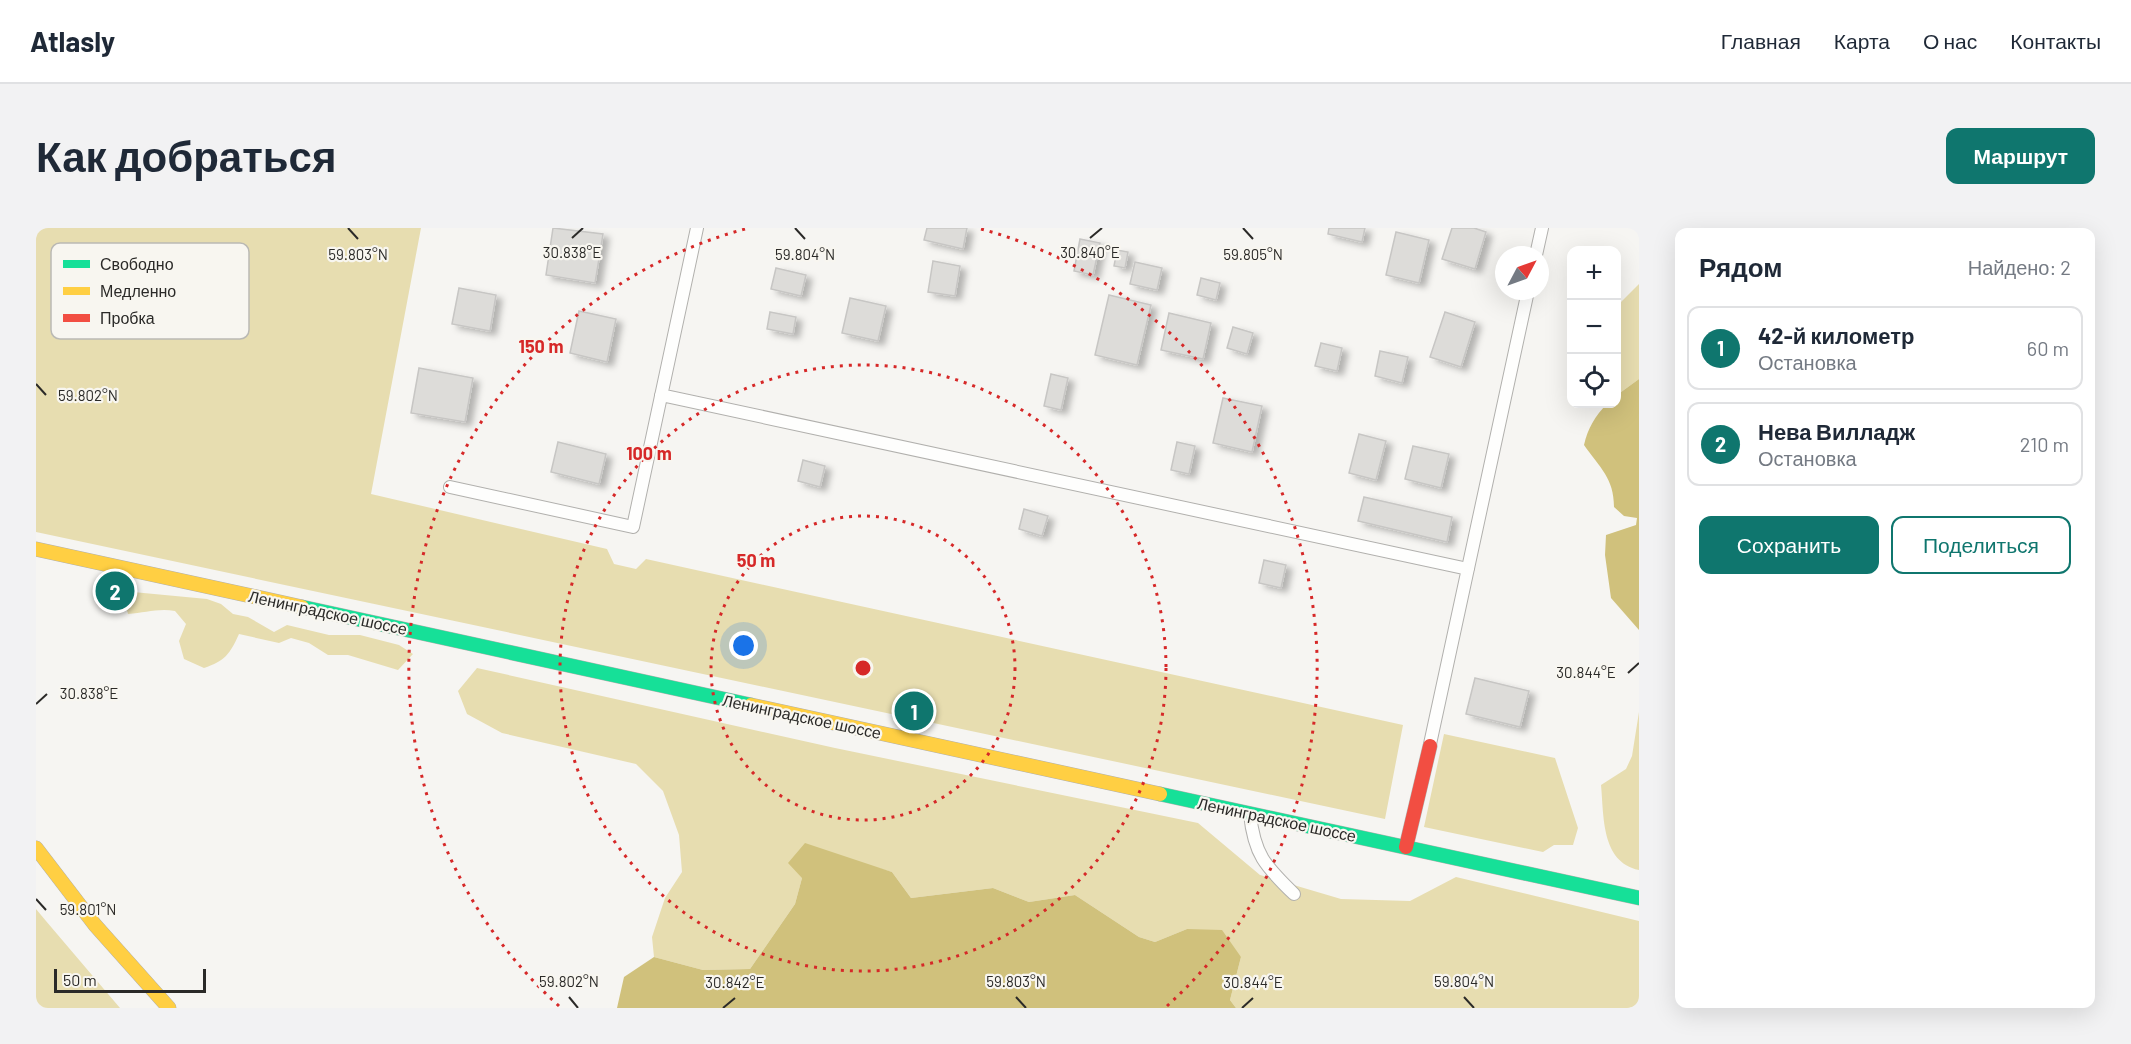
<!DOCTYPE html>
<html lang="ru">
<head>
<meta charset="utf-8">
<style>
  body { margin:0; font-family:Barlow,sans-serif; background:#f2f2f3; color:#1f2937 }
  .controls { position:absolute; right:18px; top:18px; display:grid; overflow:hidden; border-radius:12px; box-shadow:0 6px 24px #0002 }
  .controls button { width:54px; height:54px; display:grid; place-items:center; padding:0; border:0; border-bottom:2px solid #e0e1e3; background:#fff; color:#1f2937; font:30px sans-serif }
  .compass { position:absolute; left:1459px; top:18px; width:54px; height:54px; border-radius:50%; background:#fff; box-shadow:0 6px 24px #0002; rotate:49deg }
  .scale { position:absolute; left:18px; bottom:15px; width:152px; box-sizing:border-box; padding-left:6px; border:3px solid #2b2a28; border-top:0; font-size:16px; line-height:21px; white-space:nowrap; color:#2b2a28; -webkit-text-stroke:4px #f8f6f0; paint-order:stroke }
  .you { position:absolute; left:708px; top:418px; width:21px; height:21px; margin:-15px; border:4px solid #fff; border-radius:50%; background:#1a73e8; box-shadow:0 0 0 9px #1a73e833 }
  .badge { display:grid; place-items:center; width:39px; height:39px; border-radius:50%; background:#0f766e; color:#fff; font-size:20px; font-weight:700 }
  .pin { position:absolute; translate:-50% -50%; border:3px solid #fff; box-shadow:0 2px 6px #0006 }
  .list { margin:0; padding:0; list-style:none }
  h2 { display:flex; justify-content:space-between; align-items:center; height:78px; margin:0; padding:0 24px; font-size:26px }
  h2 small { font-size:20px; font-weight:400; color:#747a83 }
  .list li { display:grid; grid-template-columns:39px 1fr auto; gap:18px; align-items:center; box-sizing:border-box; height:84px; margin:0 12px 12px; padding:0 12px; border:2px solid #e0e1e3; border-radius:12px }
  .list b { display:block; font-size:22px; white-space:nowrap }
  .list p { margin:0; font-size:20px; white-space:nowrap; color:#747a83 }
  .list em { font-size:20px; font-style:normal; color:#747a83 }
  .actions { display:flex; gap:12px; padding:18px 24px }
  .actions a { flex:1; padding:14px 0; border:2px solid #0f766e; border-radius:12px; text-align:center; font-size:21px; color:#0f766e }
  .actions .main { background:#0f766e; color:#fff }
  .icon { flex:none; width:33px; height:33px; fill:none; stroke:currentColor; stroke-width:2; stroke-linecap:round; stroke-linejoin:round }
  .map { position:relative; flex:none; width:1603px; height:780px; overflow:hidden; border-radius:12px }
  header { display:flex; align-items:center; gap:36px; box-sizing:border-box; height:84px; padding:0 30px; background:#fff; border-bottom:2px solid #e0e1e3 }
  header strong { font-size:28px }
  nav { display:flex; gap:33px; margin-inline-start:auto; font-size:21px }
  .intro { display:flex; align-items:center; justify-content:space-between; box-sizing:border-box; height:144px; padding:0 36px }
  h1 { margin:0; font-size:42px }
  .button { padding:15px 27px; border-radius:12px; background:#0f766e; color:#fff; font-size:21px; font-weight:700 }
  main { display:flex; gap:36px; padding:0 36px }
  aside { flex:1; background:#fff; border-radius:12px; box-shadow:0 6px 24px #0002 }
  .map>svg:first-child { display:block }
  .green { fill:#e7ddb0 }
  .water { fill:#d0c17c }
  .building { fill:#dddcd9; stroke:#c7c6c4; stroke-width:1.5; filter:url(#shadow) }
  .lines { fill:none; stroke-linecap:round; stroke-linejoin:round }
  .lane-casing { stroke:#b1b0ad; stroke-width:14 }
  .fast-casing { stroke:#b1b0ad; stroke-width:15 }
  .slow-casing { stroke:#b1b0ad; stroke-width:15 }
  .jam-casing { stroke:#b1b0ad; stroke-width:15 }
  .lane { stroke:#fefefd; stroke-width:12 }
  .fast { stroke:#16e098; stroke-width:14 }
  .slow { stroke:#ffcf43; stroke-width:14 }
  .jam { stroke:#f24e42; stroke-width:14 }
  .ticks { fill:none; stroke:#2b2a28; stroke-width:2 }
  .ring { fill:none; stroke:#d62828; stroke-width:3; stroke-dasharray:3 6 }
  .labels { text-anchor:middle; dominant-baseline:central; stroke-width:4.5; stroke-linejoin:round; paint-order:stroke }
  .street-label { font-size:16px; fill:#2b2a28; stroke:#f8f6f0 }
  .key { fill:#f8f6f0; stroke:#bab9b4; stroke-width:1.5 }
  .key-label { font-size:16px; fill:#2b2a28 }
  .ticks-label { font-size:15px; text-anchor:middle; fill:#2b2a28; stroke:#f8f6f0; stroke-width:4.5; stroke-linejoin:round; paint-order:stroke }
  .centre { fill:#d62828; stroke:#f8f6f0; stroke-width:3 }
  .ring-label { font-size:18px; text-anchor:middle; font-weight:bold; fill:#d62828; stroke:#f8f6f0; stroke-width:4.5; stroke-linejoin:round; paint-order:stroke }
</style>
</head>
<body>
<header>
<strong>Atlasly</strong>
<nav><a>Главная</a><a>Карта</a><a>О нас</a><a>Контакты</a></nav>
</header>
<div class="intro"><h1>Как добраться</h1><a class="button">Маршрут</a></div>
<main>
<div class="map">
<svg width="1603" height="780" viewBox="0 0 1603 780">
  <defs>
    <filter id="shadow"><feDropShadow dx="6" dy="4" stdDeviation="3" flood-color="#0004"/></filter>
  </defs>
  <rect width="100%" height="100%" fill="#f6f5f2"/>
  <!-- green -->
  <path class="green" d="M0,0H385L335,266L571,321L578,336L600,341L610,331L1367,497L1349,591L0,304Z
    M1603,56V151L1581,167V78Z
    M97,364L171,371L185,376L197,386L212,389L238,404L251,397L293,407H324L363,417L377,426L362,442L312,427H292L273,415L255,410L243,415L203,406C194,426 189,433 168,440L148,431L143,413L150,396L139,383C122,380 109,385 92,386L88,371Z
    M441,440L799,520L1162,595L1224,647L1305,671L1374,673L1420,649L1603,693V777L1593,780H1200L1194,772L1205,729L1151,701L1119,714L1103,709L1039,667L993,674L957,660L875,670L856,644L824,635L766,650L759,676L714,741L667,742L618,729L616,709L629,670L646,644L643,607L627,563L600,536L466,505L431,486L422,463Z
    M1603,484V642C1565,634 1568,588 1565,557L1590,541L1596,528Z
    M1408,506L1519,530L1542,600L1537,617H1518L1507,624L1388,599Z
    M0,681L10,693L84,780H0Z"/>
  <!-- water -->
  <path class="water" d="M1603,151V402L1575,370L1569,327L1570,307L1600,297L1601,290L1588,288L1578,279C1578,250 1564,240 1548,217C1552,200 1559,188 1571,176H1580L1581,167Z
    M769,615L856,644L875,670L957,660L993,674L1039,667L1103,709L1119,714L1151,701L1186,702L1205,729L1194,772L1200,780H581L588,749L618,729L667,742L714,741L759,676L766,650L752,635Z"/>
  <!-- building -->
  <path class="building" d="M517,0L567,6L559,55L510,47Z
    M891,0H931L927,21L888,12Z
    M1293,0H1329L1326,14L1292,6Z
    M1416,0H1438L1450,4L1439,41L1406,31Z
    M1360,4L1393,12L1383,55L1350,47Z
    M1044,11L1064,15L1057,47L1038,43Z
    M1081,22L1092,24L1089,40L1078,38Z
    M897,33L924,38L919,68L892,64Z
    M1099,34L1126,40L1121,62L1094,56Z
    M740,40L770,47L765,68L735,61Z
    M1165,50L1184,55L1180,72L1161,67Z
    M423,60L460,67L454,103L416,96Z
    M1073,67L1115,77L1101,137L1059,127Z
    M814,70L850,78L842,113L806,105Z
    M543,83L580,91L571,134L534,125Z
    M734,84L760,89L757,106L731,101Z
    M1409,84L1439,94L1425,139L1394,129Z
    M1133,85L1175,95L1167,131L1125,122Z
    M1197,99L1217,105L1211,126L1191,120Z
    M1285,115L1306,120L1301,143L1279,138Z
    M1344,123L1372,129L1366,155L1339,148Z
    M383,140L437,150L429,194L375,185Z
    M1015,146L1032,150L1025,182L1008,178Z
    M1187,170L1226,178L1216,224L1177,215Z
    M1323,206L1350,213L1340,252L1313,245Z
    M522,214L570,226L563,256L515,244Z
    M1141,214L1159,218L1153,246L1135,242Z
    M1377,218L1413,226L1405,260L1369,251Z
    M767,232L789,238L784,259L762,253Z
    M1328,269L1416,289L1411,314L1322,293Z
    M988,281L1012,288L1006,308L983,301Z
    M1228,332L1250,337L1245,360L1223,355Z
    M1439,450L1493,463L1484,499L1430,486Z"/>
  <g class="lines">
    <!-- lane casing -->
    <g class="lane-casing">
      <path id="lane" d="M1500,27L1506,0
        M625,167L1432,341
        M414,259L597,299L661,0
        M1394,516L1492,63
        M1214,586C1218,626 1229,638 1258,666"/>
    </g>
    <!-- fast casing -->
    <g class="fast-casing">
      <path id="fast" d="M266,379L715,477
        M1124,566L1603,670"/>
    </g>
    <!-- slow casing -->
    <g class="slow-casing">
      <path id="slow" d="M0,321L266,379
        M715,477L1124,566
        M0,620L59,697L133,780"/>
    </g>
    <!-- jam casing -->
    <g class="jam-casing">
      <path id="jam" d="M1370,619L1394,518"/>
    </g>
    <!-- lane -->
    <use href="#lane" class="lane"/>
    <!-- fast -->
    <use href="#fast" class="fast"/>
    <!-- slow -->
    <use href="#slow" class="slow"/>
    <!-- jam -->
    <use href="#jam" class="jam"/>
  </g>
  <!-- ticks -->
  <path class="ticks" d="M312,0L322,11M759,0L769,11M1207,0L1217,11M536,10L547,0M1054,10L1066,0M0,156L10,167M1592,445L1603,435M0,476L11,466M0,671L10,682M533,769L542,780M980,769L990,780M1428,769L1438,780M687,780L699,770M1206,780L1217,770"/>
  <!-- distance rings -->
  <g class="ring">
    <circle cx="827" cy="440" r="152"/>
    <circle cx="827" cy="440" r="303"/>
    <path d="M523 778A455 455 0 0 1 709 1M945 1A455 455 0 0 1 1131 778"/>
  </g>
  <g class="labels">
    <!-- street labels -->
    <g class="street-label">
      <text transform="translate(292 384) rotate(12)">Ленинградское шоссе</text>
      <text transform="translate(766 488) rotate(12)">Ленинградское шоссе</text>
      <text transform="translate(1241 591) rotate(12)">Ленинградское шоссе</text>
    </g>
  </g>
  <!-- legend -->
  <rect x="15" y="15" width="198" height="96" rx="9" class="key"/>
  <rect x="27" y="32" width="27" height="8" fill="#16e098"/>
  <rect x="27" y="59" width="27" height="8" fill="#ffcf43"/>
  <rect x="27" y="86" width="27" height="8" fill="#f24e42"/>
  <g class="key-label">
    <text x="64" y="42">Свободно</text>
    <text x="64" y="69">Медленно</text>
    <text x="64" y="96">Пробка</text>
  </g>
  <g class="ticks-label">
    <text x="536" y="30">30.838°E</text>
    <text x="1054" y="30">30.840°E</text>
    <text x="322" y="32">59.803°N</text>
    <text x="769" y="32">59.804°N</text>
    <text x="1217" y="32">59.805°N</text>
    <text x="52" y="173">59.802°N</text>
    <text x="1550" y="450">30.844°E</text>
    <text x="53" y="471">30.838°E</text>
    <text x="52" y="687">59.801°N</text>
    <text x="533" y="759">59.802°N</text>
    <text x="980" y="759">59.803°N</text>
    <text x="1428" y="759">59.804°N</text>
    <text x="699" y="760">30.842°E</text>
    <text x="1217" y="760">30.844°E</text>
  </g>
  <circle cx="827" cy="440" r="9" class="centre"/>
  <g class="ring-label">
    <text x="505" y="125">150 m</text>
    <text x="613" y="232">100 m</text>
    <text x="720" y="339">50 m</text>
  </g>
</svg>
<div class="controls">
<button>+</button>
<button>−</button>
<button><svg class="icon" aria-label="locate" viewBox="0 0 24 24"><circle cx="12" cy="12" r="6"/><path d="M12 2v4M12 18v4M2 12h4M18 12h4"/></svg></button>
</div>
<svg class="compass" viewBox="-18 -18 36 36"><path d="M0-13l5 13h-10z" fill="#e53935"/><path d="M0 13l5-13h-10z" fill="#747a83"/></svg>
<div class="scale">50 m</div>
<div class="you"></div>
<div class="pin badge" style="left:878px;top:483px">1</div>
<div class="pin badge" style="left:79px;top:363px">2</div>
</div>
<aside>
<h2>Рядом<small>Найдено: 2</small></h2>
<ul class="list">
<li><span class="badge">1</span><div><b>42-й километр</b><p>Остановка</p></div><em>60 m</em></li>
<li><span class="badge">2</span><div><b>Нева Вилладж</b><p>Остановка</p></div><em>210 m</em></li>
</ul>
<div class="actions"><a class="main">Сохранить</a><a>Поделиться</a></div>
</aside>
</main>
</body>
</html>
